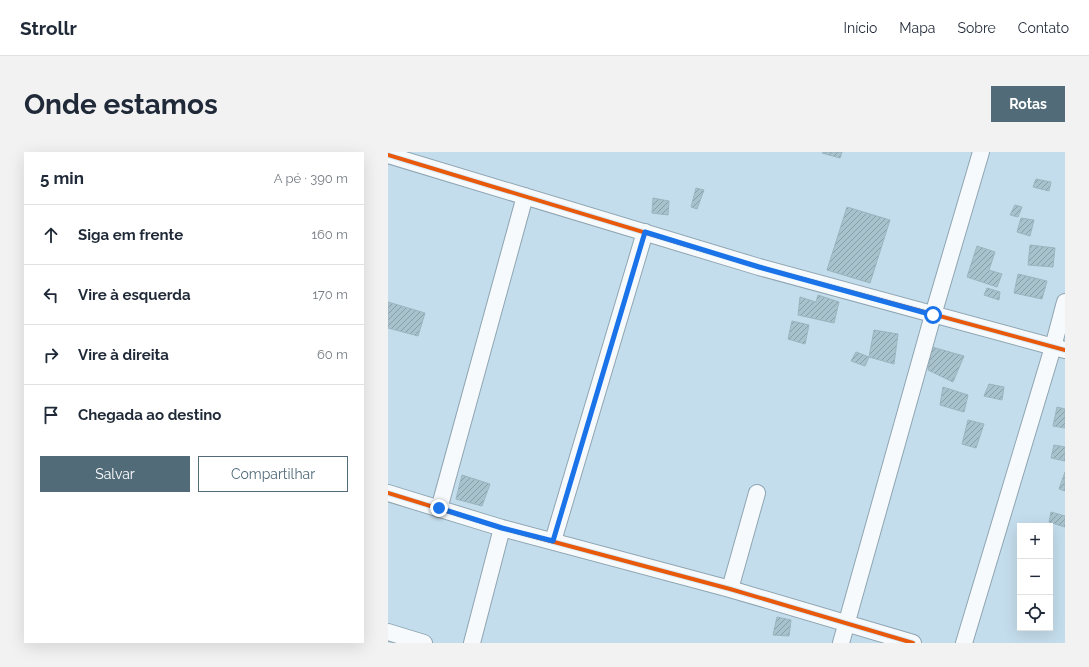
<!DOCTYPE html>
<html lang="pt">
<head>
<meta charset="utf-8">
<style>
  body { margin:0; font-family:Raleway,sans-serif; background:#f2f2f3; color:#1f2937 }
  .controls { position:absolute; right:12px; bottom:12px; display:grid; overflow:hidden; border-radius:0px; box-shadow:0 4px 16px #0002 }
  .controls button { width:36px; height:36px; display:grid; place-items:center; padding:0; border:0; border-bottom:1px solid #e0e1e3; background:#fff; color:#1f2937; font:20px sans-serif }
  .stop { position:absolute; width:12px; height:12px; margin:-9px; border:3px solid #1a73e8; border-radius:50%; background:#fff }
  .stop.end { background:#1a73e8; border-color:#fff; box-shadow:0 1px 4px #0008 }
  .list { margin:0; padding:0; list-style:none }
  h2 { display:flex; justify-content:space-between; align-items:center; height:52px; margin:0; padding:0 16px; font-size:17px }
  h2 small { font-size:13px; font-weight:400; color:#747a83 }
  .list li { display:grid; grid-template-columns:26px 1fr auto; gap:12px; align-items:center; box-sizing:border-box; height:60px; padding:0 16px; border-top:1px solid #e0e1e3 }
  .list b { display:block; font-size:15px; white-space:nowrap }
  .list em { font-size:13px; font-style:normal; color:#747a83 }
  .actions { display:flex; gap:8px; padding:12px 16px }
  .actions a { flex:1; padding:9px 0; border:1px solid #526b79; border-radius:0px; text-align:center; font-size:14px; color:#526b79 }
  .actions .main { background:#526b79; color:#fff }
  .icon { flex:none; width:22px; height:22px; fill:none; stroke:currentColor; stroke-width:2; stroke-linecap:round; stroke-linejoin:round }
  .map { position:relative; flex:none; width:677px; height:491px; overflow:hidden; border-radius:0px }
  header { display:flex; align-items:center; gap:24px; box-sizing:border-box; height:56px; padding:0 20px; background:#fff; border-bottom:1px solid #e0e1e3 }
  header strong { font-size:19px }
  nav { display:flex; gap:22px; margin-inline-start:auto; font-size:14px }
  .intro { display:flex; align-items:center; justify-content:space-between; box-sizing:border-box; height:96px; padding:0 24px }
  h1 { margin:0; font-size:28px }
  .button { padding:10px 18px; border-radius:0px; background:#526b79; color:#fff; font-size:14px; font-weight:700 }
  main { display:flex; gap:24px; padding:0 24px }
  aside { flex:1; background:#fff; border-radius:0px; box-shadow:0 4px 16px #0002 }
  .map>svg:first-child { display:block }
  .building { fill:url(#building-hatch); stroke:#9bb5bf }
  .lines { fill:none; stroke-linecap:round; stroke-linejoin:round }
  .minor-casing { stroke:#8fa5b2; stroke-width:18 }
  .minor { stroke:#f6fafc; stroke-width:16 }
  .cycleway-casing { stroke:#d4ecfa; stroke-width:6 }
  .cycleway { stroke:#e8590c; stroke-width:4 }
  .route { stroke:#1a73e8; stroke-width:5 }
</style>
</head>
<body>
<header>
<strong>Strollr</strong>
<nav><a>Início</a><a>Mapa</a><a>Sobre</a><a>Contato</a></nav>
</header>
<div class="intro"><h1>Onde estamos</h1><a class="button">Rotas</a></div>
<main>
<aside>
<h2>5 min<small>A pé · 390 m</small></h2>
<ul class="list">
<li><svg class="icon" aria-label="ahead" viewBox="0 0 24 24"><path d="M12 20V5M6 11l6-6 6 6"/></svg><div><b>Siga em frente</b></div><em>160 m</em></li>
<li><svg class="icon" aria-label="left" viewBox="0 0 24 24"><path d="M17 20v-9H6M10 6l-5 5 5 5"/></svg><div><b>Vire à esquerda</b></div><em>170 m</em></li>
<li><svg class="icon" aria-label="right" viewBox="0 0 24 24"><path d="M7 20v-9h11M14 6l5 5-5 5"/></svg><div><b>Vire à direita</b></div><em>60 m</em></li>
<li><svg class="icon" aria-label="arrive" viewBox="0 0 24 24"><path d="M6 21V4h12l-3 4 3 4H6"/></svg><div><b>Chegada ao destino</b></div></li>
</ul>
<div class="actions"><a class="main">Salvar</a><a>Compartilhar</a></div>
</aside>
<div class="map">
<svg width="677" height="491" viewBox="0 0 677 491">
  <defs>
    <pattern id="building-hatch" width="6" height="6" patternUnits="userSpaceOnUse"><rect width="6" height="6" fill="#a7c2cc"/><path d="M-1 1l2-2M0 6l6-6M5 7l2-2" fill="none" stroke="#879ea7"/></pattern>
  </defs>
  <rect width="100%" height="100%" fill="#c4ddec"/>
  <!-- building -->
  <path class="building" d="M435,0H454L452,6L434,1Z
    M648,27L663,30L661,39L645,35Z
    M308,36L316,38L309,57L303,55Z
    M265,46L281,49L280,63L264,61Z
    M627,53L634,55L630,65L622,63Z
    M459,55L502,68L482,131L439,118Z
    M633,66L646,68L642,84L629,80Z
    M642,93L667,96L665,115L640,113Z
    M589,94L607,100L601,118L614,122L609,135L579,125Z
    M630,122L659,129L654,147L626,141Z
    M599,136L612,140L611,148L596,143Z
    M430,143L451,150L446,171L410,163L412,145L428,150Z
    M0,150L37,161L30,184L0,176Z
    M404,169L421,173L417,192L400,187Z
    M486,178L510,182L506,212L481,205Z
    M544,195L576,204L565,230L540,218Z
    M468,200L481,205L477,214L463,209Z
    M601,232L616,235L614,248L596,244Z
    M555,235L580,243L576,260L552,253Z
    M669,255L677,257V276L665,274Z
    M580,268L596,272L588,296L574,292Z
    M666,293L677,295V309L663,306Z
    M677,320V339L671,337Z
    M74,323L102,332L94,354L68,347Z
    M663,360L677,364V375L661,370Z
    M389,465L403,468L401,484L385,483Z"/>
  <g class="lines">
    <!-- minor casing -->
    <g class="minor-casing">
      <path id="minor" d="M0,3L371,115L677,198
        M0,341L114,376L342,437L525,491
        M51,357L137,44
        M165,389L257,80
        M342,437L369,341
        M0,480L36,491
        M84,491L114,376
        M453,491L545,163L593,0
        M576,491L665,195L677,150"/>
    </g>
    <!-- minor -->
    <use href="#minor" class="minor"/>
    <!-- cycleway casing -->
    <g class="cycleway-casing">
      <path id="cycleway" d="M0,3L371,115L677,198
        M0,341L114,376L342,437L525,491"/>
    </g>
    <!-- cycleway -->
    <use href="#cycleway" class="cycleway"/>
  </g>
  <g class="lines">
    <!-- route -->
    <path class="route" d="M51,356L114,376L165,389L257,80L371,115L545,163"/>
  </g>
</svg>
<div class="controls">
<button>+</button>
<button>−</button>
<button><svg class="icon" aria-label="locate" viewBox="0 0 24 24"><circle cx="12" cy="12" r="6"/><path d="M12 2v4M12 18v4M2 12h4M18 12h4"/></svg></button>
</div>
<div class="stop" style="left:545px;top:163px"></div>
<div class="stop end" style="left:51px;top:356px"></div>
</div>
</main>
</body>
</html>
